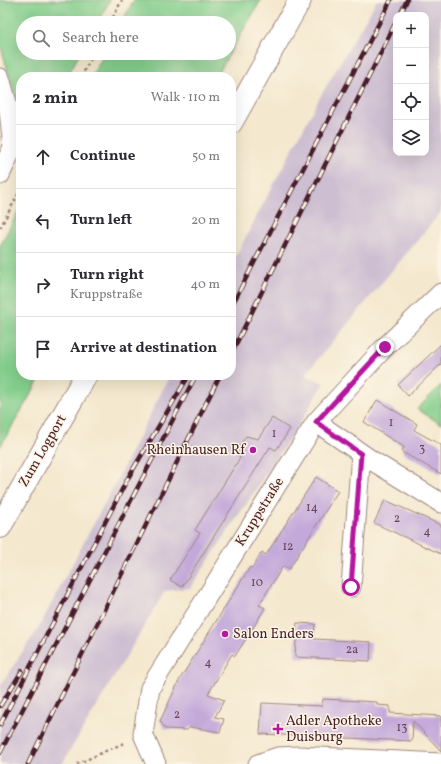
<!DOCTYPE html>
<html lang="en">
<head>
<meta charset="utf-8">
<style>
  body { margin:0; font-family:Vollkorn,serif; background:#f7f7f7; color:#2b2b33 }
  .controls { position:absolute; right:12px; top:12px; display:grid; overflow:hidden; border-radius:8px; box-shadow:0 4px 16px #0002 }
  .controls button { width:36px; height:36px; display:grid; place-items:center; padding:0; border:0; border-bottom:1px solid #e1e1e2; background:#fff; color:#2b2b33; font:20px sans-serif }
  .stop { position:absolute; width:12px; height:12px; margin:-9px; border:3px solid #b5179e; border-radius:50%; background:#fff }
  .stop.end { background:#b5179e; border-color:#fff; box-shadow:0 1px 4px #0008 }
  .list { margin:0; padding:0; list-style:none }
  h2 { display:flex; justify-content:space-between; align-items:center; height:52px; margin:0; padding:0 16px; font-size:17px }
  h2 small { font-size:13px; font-weight:400; color:#7c7c81 }
  .list li { display:grid; grid-template-columns:26px 1fr auto; gap:12px; align-items:center; box-sizing:border-box; height:64px; padding:0 16px; border-top:1px solid #e1e1e2 }
  .list b { display:block; font-size:15px; white-space:nowrap }
  .list p { margin:0; font-size:13px; white-space:nowrap; color:#7c7c81 }
  .list em { font-size:13px; font-style:normal; color:#7c7c81 }
  .icon { flex:none; width:22px; height:22px; fill:none; stroke:currentColor; stroke-width:2; stroke-linecap:round; stroke-linejoin:round }
  .map { position:relative; flex:none; width:441px; height:764px; overflow:hidden }
  .search { position:absolute; background:#fff; box-shadow:0 4px 16px #0002; left:16px; top:16px; width:220px; height:44px; display:flex; align-items:center; gap:10px; box-sizing:border-box; padding:0 14px; border-radius:22px; color:#7c7c81; font-size:15px }
  .panel { position:absolute; background:#fff; box-shadow:0 4px 16px #0002; left:16px; top:72px; width:220px; height:308px; border-radius:16px }
  .map>svg:first-child { display:block }
  .industrial { fill:#cdbed2; fill-rule:evenodd }
  .green { fill:#84cf8d; stroke:#67775c }
  .building { fill:#c3a9da }
  .lines { fill:none; stroke-linecap:round; stroke-linejoin:round }
  .minor-casing { stroke:#9f847c; stroke-width:21 }
  .major-casing { stroke:#9f847c; stroke-width:24 }
  .path { stroke:#9f847c; stroke-width:2.5; stroke-dasharray:3 3; stroke-linecap:butt }
  .minor { stroke:#fff; stroke-width:19 }
  .major { stroke:#fff; stroke-width:22 }
  .rail-casing { stroke:#4a1f2b; stroke-width:4.5 }
  .rail { stroke:#fcf5e5; stroke-width:3; stroke-dasharray:9; stroke-linecap:butt }
  .route { stroke:#b5179e; stroke-width:5 }
  .poi-dot { fill:#b5179e; stroke:#fcf5e5; stroke-width:1.5 }
  .labels { text-anchor:middle; dominant-baseline:central; stroke-width:3; stroke-linejoin:round; paint-order:stroke }
  .number-label { font-size:12px; fill:#684257 }
  .poi-label { font-size:14px; fill:#4a1f2b; stroke:#fcf5e5; text-anchor:start }
  .street-label { font-size:14px; fill:#4a1f2b; stroke:#fcf5e5 }
</style>
</head>
<body>
<div class="map">
<svg width="441" height="764" viewBox="0 0 441 764">
  <rect width="100%" height="100%" fill="#fcf5e5"/>
  <filter id="ink" filterUnits="userSpaceOnUse"><feTurbulence type="fractalNoise" baseFrequency=".025" numOctaves="2"/><feDisplacementMap in="SourceGraphic" scale="8" xChannelSelector="R" yChannelSelector="G"/><feConvolveMatrix kernelMatrix="1 2 1 2 8 2 1 2 1" color-interpolation-filters="sRGB"/></filter>
  <filter id="wash" filterUnits="userSpaceOnUse"><feTurbulence type="fractalNoise" baseFrequency=".012" numOctaves="4" result="noise"/><feDisplacementMap in="SourceGraphic" scale="16" xChannelSelector="R" yChannelSelector="G"/><feGaussianBlur stdDeviation="0.9" result="paint"/><feColorMatrix in="noise" values="0 0 0 0 0 0 0 0 0 0 0 0 0 0 0 0 0 1.4 0 .05"/><feComposite in="paint" operator="in"/></filter>
  <g filter="url(#wash)">
    <rect width="100%" height="100%" fill="#f4e8ce"/>
    <!-- industrial -->
    <path class="industrial" d="M377,0H441V212L305,375L324,383L298,426L190,588L165,591L62,764H0V686L39,627L119,476L170,375H231V265L320,97ZM396,15H426V153H396Z"/>
    <!-- green -->
    <path class="green" d="M0,0H110L97,23H23V53H80L67,77H21V115L0,44Z
      M134,0H261L216,77H91L105,53H229V23H121Z
      M21,206V375H42L0,447V246Z
      M441,385V424L417,409Z"/>
    <g id="blocks">
      <!-- building -->
      <path class="building" d="M441,344V364L408,396L398,385Z
        M377,400L417,424L414,430L441,445V474L402,452L404,447L364,422Z
        M272,418L290,429L276,450L270,447L182,587L170,580L200,533L195,530L240,458L236,452L246,436L258,439Z
        M316,477L338,491L289,569L283,566L259,605L265,608L256,623L235,656L232,654L208,694L224,700L215,717L224,719L220,732L190,727L187,730L165,729L160,721L180,679L250,567L252,568L262,552L266,555Z
        M385,500L441,525V554L374,523Z
        M297,623L315,624L314,639L371,642L370,661L295,657Z
        M323,699L377,702V705L390,706V713L441,716V751L413,721L412,741L260,734L262,703L322,706Z"/>
    </g>
  </g>
  <g filter="url(#ink)">
    <use href="#blocks" fill-opacity="0" stroke="#9f847c" stroke-width="1"/>
    <g class="lines">
      <!-- minor casing -->
      <g class="minor-casing">
        <path id="minor" d="M0,78L9,110L13,147L0,175
          M316,422L371,460L441,503
          M351,587L361,453
          M156,764L143,734L150,688L316,422L385,347L441,293
          M258,764L278,757L298,756L441,763"/>
      </g>
      <!-- major casing -->
      <g class="major-casing">
        <path id="major" d="M231,123L300,0
          M0,527L86,375"/>
      </g>
      <!-- path -->
      <path class="path" d="M110,23L122,0
        M81,77L94,53
        M0,228L21,189
        M77,764L126,742"/>
      <!-- minor -->
      <use href="#minor" class="minor"/>
      <!-- major -->
      <use href="#major" class="major"/>
      <!-- rail casing -->
      <g class="rail-casing">
        <path id="rail" d="M400,15L407,0
          M231,307L391,0
          M231,354L396,22
          M0,706L22,671
          M0,725L128,478L189,375
          M0,753L196,375
          M28,764L220,375"/>
      </g>
      <!-- rail -->
      <use href="#rail" class="rail"/>
    </g>
  </g>
  <g class="lines" filter="url(#ink)">
    <!-- route -->
    <path class="route" d="M351,587L361,454L316,422L385,347"/>
  </g>
  <!-- markers -->
  <g class="poi-dot">
    <circle cx="253" cy="450" r="4"/>
    <circle cx="225" cy="634" r="4"/>
    <path d="M276 723h4v4h4v4h-4v4h-4v-4h-4v-4h4z"/>
  </g>
  <g class="labels">
    <!-- number labels -->
    <g class="number-label">
      <text x="391" y="423">1</text>
      <text x="274" y="434">1</text>
      <text x="422" y="449">3</text>
      <text x="312" y="508">14</text>
      <text x="397" y="519">2</text>
      <text x="427" y="532">4</text>
      <text x="288" y="547">12</text>
      <text x="257" y="583">10</text>
      <text x="352" y="650">2a</text>
      <text x="208" y="663">4</text>
      <text x="177" y="715">2</text>
      <text x="402" y="728">13</text>
    </g>
    <!-- poi labels -->
    <g class="poi-label">
      <text x="245" y="450" text-anchor="end">Rheinhausen Rf</text>
      <text x="233" y="634">Salon Enders</text>
      <text x="286" y="721">Adler Apotheke<tspan x="286" dy="16">Duisburg</tspan></text>
    </g>
    <!-- street labels -->
    <g class="street-label">
      <text transform="translate(43 451) rotate(-60)">Zum Logport</text>
      <text transform="translate(260 512) rotate(-58)">Kruppstraße</text>
    </g>
  </g>
</svg>
<div class="controls">
<button>+</button>
<button>−</button>
<button><svg class="icon" aria-label="locate" viewBox="0 0 24 24"><circle cx="12" cy="12" r="6"/><path d="M12 2v4M12 18v4M2 12h4M18 12h4"/></svg></button>
<button><svg class="icon" aria-label="layers" viewBox="0 0 24 24"><path d="M12 4l9 5-9 5-9-5zM3 14l9 5 9-5"/></svg></button>
</div>
<div class="stop" style="left:351px;top:587px"></div>
<div class="stop end" style="left:385px;top:347px"></div>
<div class="search"><svg class="icon" aria-label="search" viewBox="0 0 24 24"><circle cx="10" cy="10" r="6"/><path d="M15 15l6 6"/></svg>Search here</div>
<section class="panel">
<h2>2 min<small>Walk · 110 m</small></h2>
<ul class="list">
<li><svg class="icon" aria-label="ahead" viewBox="0 0 24 24"><path d="M12 20V5M6 11l6-6 6 6"/></svg><div><b>Continue</b></div><em>50 m</em></li>
<li><svg class="icon" aria-label="left" viewBox="0 0 24 24"><path d="M17 20v-9H6M10 6l-5 5 5 5"/></svg><div><b>Turn left</b></div><em>20 m</em></li>
<li><svg class="icon" aria-label="right" viewBox="0 0 24 24"><path d="M7 20v-9h11M14 6l5 5-5 5"/></svg><div><b>Turn right</b><p>Kruppstraße</p></div><em>40 m</em></li>
<li><svg class="icon" aria-label="arrive" viewBox="0 0 24 24"><path d="M6 21V4h12l-3 4 3 4H6"/></svg><div><b>Arrive at destination</b></div></li>
</ul>
</section>
</div>
</body>
</html>
